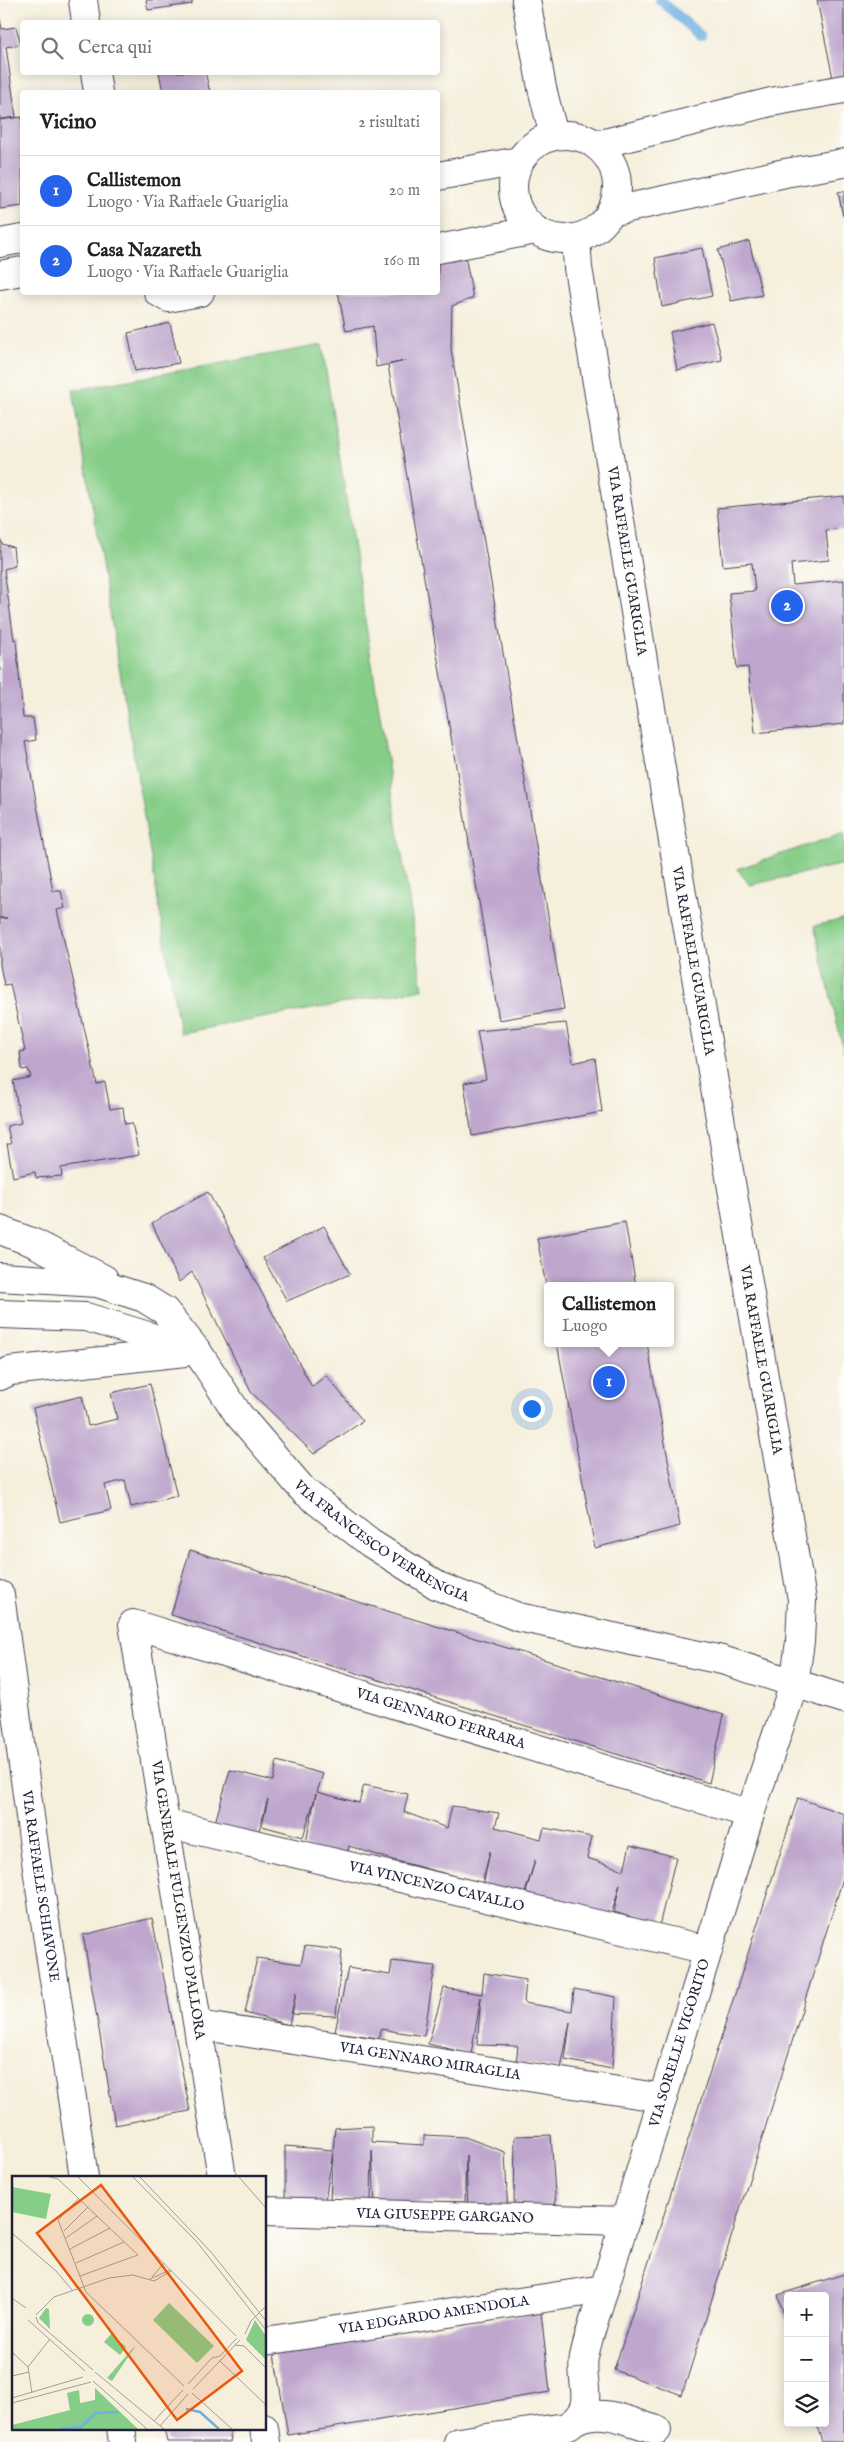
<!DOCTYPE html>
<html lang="it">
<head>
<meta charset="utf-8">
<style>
  body { margin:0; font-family:"IM FELL English",serif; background:#f6f6f6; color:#222 }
  .controls { position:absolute; right:15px; bottom:15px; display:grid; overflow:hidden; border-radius:5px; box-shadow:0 2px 12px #0003 }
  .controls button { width:45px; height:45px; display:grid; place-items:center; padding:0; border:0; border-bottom:1px solid #e0e0e0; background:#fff; color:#222; font:25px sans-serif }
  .you { position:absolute; left:531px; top:1408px; width:18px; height:18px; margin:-12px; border:4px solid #fff; border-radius:50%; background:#1a73e8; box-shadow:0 0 0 8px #1a73e833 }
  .badge { display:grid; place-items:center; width:32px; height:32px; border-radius:50%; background:#2563eb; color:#fff; font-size:16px; font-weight:700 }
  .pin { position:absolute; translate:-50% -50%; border:2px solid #fff; box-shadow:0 1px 5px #0006 }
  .popup { position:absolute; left:544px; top:1282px; width:130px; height:65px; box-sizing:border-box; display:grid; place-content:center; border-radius:5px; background:#fff; filter:drop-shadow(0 1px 4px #0005); font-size:16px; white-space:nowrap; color:#767676 }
  .popup b { font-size:19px; color:#222 }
  .popup::after { content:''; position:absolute; left:50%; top:100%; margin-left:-10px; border:10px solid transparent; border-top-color:#fff }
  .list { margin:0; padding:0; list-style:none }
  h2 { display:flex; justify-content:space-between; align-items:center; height:65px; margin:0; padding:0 20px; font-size:21px }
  h2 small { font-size:16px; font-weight:400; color:#767676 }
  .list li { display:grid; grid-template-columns:32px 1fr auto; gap:15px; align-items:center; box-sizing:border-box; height:70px; padding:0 20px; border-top:1px solid #e0e0e0 }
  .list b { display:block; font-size:19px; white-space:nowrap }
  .list p { margin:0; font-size:16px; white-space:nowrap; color:#767676 }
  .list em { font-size:16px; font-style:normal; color:#767676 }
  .icon { flex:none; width:28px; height:28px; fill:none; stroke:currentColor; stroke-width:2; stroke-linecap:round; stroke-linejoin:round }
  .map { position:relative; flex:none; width:844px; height:2442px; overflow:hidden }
  .search { position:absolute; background:#fff; box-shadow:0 2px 12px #0003; left:20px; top:20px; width:420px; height:55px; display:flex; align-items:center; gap:12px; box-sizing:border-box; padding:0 18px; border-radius:5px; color:#767676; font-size:19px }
  .panel { position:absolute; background:#fff; box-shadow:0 2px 12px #0003; left:20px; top:90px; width:420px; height:205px; border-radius:5px }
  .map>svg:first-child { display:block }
  .green { fill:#86cd88; stroke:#547862 }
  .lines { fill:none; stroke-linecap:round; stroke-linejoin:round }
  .stream { stroke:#6fb0e3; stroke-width:10 }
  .building { fill:#bea6cd }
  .minor-casing { stroke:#424153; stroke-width:30 }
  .minor { stroke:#fff; stroke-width:28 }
  .labels { text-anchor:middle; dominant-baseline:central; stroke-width:5; stroke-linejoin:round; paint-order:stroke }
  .street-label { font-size:14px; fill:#22223b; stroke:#fdfcf7 }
  .inset-river { fill:none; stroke:#6fb0e3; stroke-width:2.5 }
  .inset-road { fill:none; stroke:#a19d9c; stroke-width:1 }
  .view { fill:#e8590c; fill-opacity:0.15; stroke:#e8590c; stroke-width:2.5 }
  .inset-edge { fill:none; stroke:#22223b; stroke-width:2.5 }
</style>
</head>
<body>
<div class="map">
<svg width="844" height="2442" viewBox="0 0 844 2442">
  <rect width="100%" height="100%" fill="#fdfcf7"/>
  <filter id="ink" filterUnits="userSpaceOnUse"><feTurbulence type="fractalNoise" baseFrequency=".02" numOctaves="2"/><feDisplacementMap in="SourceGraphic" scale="10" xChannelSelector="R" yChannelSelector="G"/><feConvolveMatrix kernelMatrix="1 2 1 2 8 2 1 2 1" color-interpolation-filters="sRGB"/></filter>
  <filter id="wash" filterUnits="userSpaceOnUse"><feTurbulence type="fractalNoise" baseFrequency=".0096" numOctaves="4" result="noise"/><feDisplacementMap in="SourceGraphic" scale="20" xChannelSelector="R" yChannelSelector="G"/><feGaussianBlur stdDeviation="1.12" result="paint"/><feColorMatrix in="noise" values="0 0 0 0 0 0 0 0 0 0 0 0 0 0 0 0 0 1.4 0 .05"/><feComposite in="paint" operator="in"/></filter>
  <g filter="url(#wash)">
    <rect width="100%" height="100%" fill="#f5efdc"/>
    <!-- green -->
    <path class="green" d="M322,345L423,989L180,1033L73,390Z
      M844,833V864L750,885L737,869Z
      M844,919V1053L814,926Z"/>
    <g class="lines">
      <!-- stream -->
      <path class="stream" d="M660,0L701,36"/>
    </g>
    <g id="blocks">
      <!-- building -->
      <path class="building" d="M146,0H192V4L148,10Z
        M817,0H844V86L835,88Z
        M0,19L2,29L16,27L21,44L6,47L16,117L0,119Z
        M159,72H205L210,92H163Z
        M22,117V206L0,209V120Z
        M844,191V216H843L838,192Z
        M749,241L762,295L731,301L718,250Z
        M702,248L712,296L662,307L655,258Z
        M465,255L473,298L452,306L451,349L564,1009L499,1020L388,365L405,361L376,367L373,326L346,331L338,292H438V261Z
        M712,322L722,360L677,370L670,332Z
        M170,323L179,363L135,371L128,333Z
        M844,496V528L826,530L829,560L791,564L793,585L844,580V724L755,733L748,667L737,668L729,593L755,591L752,563L723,566L717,508Z
        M0,537L2,544L13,547L15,566L4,569L14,640L16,639L23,718H33L36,740L25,742L53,891H61L65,908L57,910L97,1084L105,1082L110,1109L123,1107L125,1124L132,1123L139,1155L61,1168L62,1176L36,1178L35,1172L13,1177L7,1144H11L7,1126L21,1123L13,1081L31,1077L28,1069L22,1070L20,1052L25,1051L10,984L4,985L0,965V919L7,918H0Z
        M566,1023L573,1063L595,1058L602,1112L472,1136L464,1083L486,1079L477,1031Z
        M208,1192L312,1387L326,1375L363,1421L314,1454L251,1392L192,1272L179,1282L152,1223Z
        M625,1222L636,1286H546L537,1238Z
        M324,1226L350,1274L287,1301L263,1258Z
        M557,1343H647L680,1526L595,1548Z
        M150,1384L177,1496L131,1507L125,1480L105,1485L111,1510L60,1522L33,1408L82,1396L88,1426L117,1419L111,1393Z
        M190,1550L724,1715L709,1783L171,1615Z
        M277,1761L323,1774L317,1792L359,1803L364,1785L408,1794L404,1812L447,1828L452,1806L499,1813L495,1827L541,1839L544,1828L592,1837L587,1858L624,1870L630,1845L676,1857L659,1926L614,1912L620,1884L608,1926L575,1906L526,1893L535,1860L521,1906L481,1897L490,1851L482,1883L393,1860L349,1846L347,1855L305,1847L316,1794L303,1837L262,1826L268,1799L257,1837L214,1826L230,1770L273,1781Z
        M798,1798L844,1814V1875L682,2395L614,2370Z
        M152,1918L190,2111L115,2125L83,1935Z
        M305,1946L342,1950L336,2016L292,2014L296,1992L289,2025L245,2013L257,1958L301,1964Z
        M392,1961L435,1966L424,2036L380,2029L379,2038L335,2032L348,1968L390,1975Z
        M484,1973L526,1980L524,2003L572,2011L574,1989L616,1997L612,2069L565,2060L570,2022L561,2069L516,2063L518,2046L477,2045L481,1997L471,2054L428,2044L444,1988L482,1994Z
        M372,2126V2142L424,2145V2135L465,2137L505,2152L508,2217H468L466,2155L465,2202H423L375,2208L372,2150L371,2201L330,2199L333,2152L323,2213L285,2212V2146L333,2150L335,2128Z
        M551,2135L556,2208L514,2210L515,2136Z
        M844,2274V2442H822L816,2423H825V2296H788L787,2325L778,2295Z
        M541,2312L550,2392L288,2435L274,2354Z
        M164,2428H229L231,2442H167Z"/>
    </g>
  </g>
  <g filter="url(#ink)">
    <use href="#blocks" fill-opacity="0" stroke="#424153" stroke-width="1"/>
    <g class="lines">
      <!-- minor casing -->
      <g class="minor-casing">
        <g id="minor">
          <path d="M83,0L86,22"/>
          <path d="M526,0L542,88L554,136"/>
          <path d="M95,72L98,92"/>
          <circle cx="565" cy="187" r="52"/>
          <path d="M596,145L771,102L844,89"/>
          <path d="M438,176L519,161"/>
          <path d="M610,212L785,173L844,163"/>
          <path d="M0,243L22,239"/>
          <path d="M438,249L536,230"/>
          <path d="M0,275L22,271"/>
          <path d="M158,292L168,298L200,292"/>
          <path d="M0,1230L34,1243L104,1279"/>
          <path id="s1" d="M0,1277L97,1283L144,1298L165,1311L197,1351L238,1414L304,1491L370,1543L438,1586L518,1617L722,1660L844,1699"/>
          <path d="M0,1314L86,1317L197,1351"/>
          <path d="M0,1376L10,1371L185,1352"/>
          <path id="s2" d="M0,1595L37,1868L84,2177"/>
          <path id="s3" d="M165,1823L708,1950"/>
          <path id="s4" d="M198,2025L663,2098"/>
          <path id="s5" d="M222,2177L133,1624L750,1814"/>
          <path id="s6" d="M265,2211L625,2221"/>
          <path id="s7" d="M265,2341L604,2289"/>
          <path d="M578,2419C602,2407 633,2423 657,2430"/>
          <path d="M121,2428L123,2442"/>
          <path d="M264,2428L266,2442"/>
          <path id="s8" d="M458,2442L566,2427C599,2406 579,2386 584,2357C589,2334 597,2311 604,2289L750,1814L794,1684L800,1642L802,1600L676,859L578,268L576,238"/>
        </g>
      </g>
      <!-- minor -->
      <use href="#minor" class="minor"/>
    </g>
  </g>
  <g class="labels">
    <!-- street labels -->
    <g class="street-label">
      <text transform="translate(627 561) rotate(81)">VIA RAFFAELE GUARIGLIA</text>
      <text transform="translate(693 961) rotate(80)">VIA RAFFAELE GUARIGLIA</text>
      <text transform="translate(761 1360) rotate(80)">VIA RAFFAELE GUARIGLIA</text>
      <text stroke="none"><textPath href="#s1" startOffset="492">VIA FRANCESCO VERRENGIA</textPath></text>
      <text stroke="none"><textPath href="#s5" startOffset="882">VIA GENNARO FERRARA</textPath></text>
      <text stroke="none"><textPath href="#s2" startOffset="294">VIA RAFFAELE SCHIAVONE</textPath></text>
      <text stroke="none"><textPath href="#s3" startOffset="279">VIA VINCENZO CAVALLO</textPath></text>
      <text transform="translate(178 1900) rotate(81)">VIA GENERALE FULGENZIO D'ALLORA</text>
      <text stroke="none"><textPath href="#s8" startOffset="515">VIA SORELLE VIGORITO</textPath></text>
      <text stroke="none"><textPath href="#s4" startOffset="235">VIA GENNARO MIRAGLIA</textPath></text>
      <text stroke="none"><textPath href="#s6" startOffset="180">VIA GIUSEPPE GARGANO</textPath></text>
      <text stroke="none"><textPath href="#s7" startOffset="171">VIA EDGARDO AMENDOLA</textPath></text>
    </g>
  </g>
  <!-- overview -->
  <g transform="translate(12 2176)">
    <rect width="254" height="254" fill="#f5efdc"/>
    <path d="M0,11L39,18L34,43L0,36ZM157,127L202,170L185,187L141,144ZM34,132L37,133L38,153L27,142ZM70 144a6 6 0 1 1 12 0a6 6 0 1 1-12 0ZM243,144L254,160V184L234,164ZM99,158L114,171L108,179L92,166ZM122,171H123L100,205L95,202ZM83,212L126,253H0V249L58,234L55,217L67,214L68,227L83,224Z" fill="#86cd88"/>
    <path class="inset-river" d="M174,233L188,236L207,253M48,253L69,251L84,237L106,236"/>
    <path class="inset-road" d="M34,0L46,3L126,79L68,100M65,0L224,160M120,0L185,66L254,154M127,0L199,76L254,145M226,0L254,32M67,22L46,44L74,116L172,210M52,55L76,31M0,57L44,95L61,115M54,62L85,40M58,73L98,52M64,87L112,66M140,101L152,87M138,103L158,94M0,122L14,132M24,139L42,121L97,102L121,99L142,105L159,95M24,141L26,147L81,194M16,144L73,195M233,158L239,145L254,130M223,169L232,170L254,192M0,176L16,191M208,185L254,229M83,196L152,253M0,200L17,196M81,205L135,253M176,208L200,182L208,180L225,162M181,213L228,164M20,217L16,191L38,163M180,217L220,253M0,222L71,201M0,227L79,206M142,245L171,214M148,250L176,218"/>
    <path class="view" d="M89,9L230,195L165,244L25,57Z"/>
    <rect width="254" height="254" class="inset-edge"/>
  </g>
</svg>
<div class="controls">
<button>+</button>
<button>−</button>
<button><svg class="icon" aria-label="layers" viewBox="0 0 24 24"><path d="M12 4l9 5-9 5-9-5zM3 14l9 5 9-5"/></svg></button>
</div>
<div class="you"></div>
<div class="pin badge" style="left:609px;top:1382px">1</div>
<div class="popup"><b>Callistemon</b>Luogo</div>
<div class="pin badge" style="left:787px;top:606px">2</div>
<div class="search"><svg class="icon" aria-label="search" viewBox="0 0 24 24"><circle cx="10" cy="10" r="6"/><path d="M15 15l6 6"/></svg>Cerca qui</div>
<section class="panel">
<h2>Vicino<small>2 risultati</small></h2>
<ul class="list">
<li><span class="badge">1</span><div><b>Callistemon</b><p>Luogo · Via Raffaele Guariglia</p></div><em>20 m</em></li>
<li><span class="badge">2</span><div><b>Casa Nazareth</b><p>Luogo · Via Raffaele Guariglia</p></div><em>160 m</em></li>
</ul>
</section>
</div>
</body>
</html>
